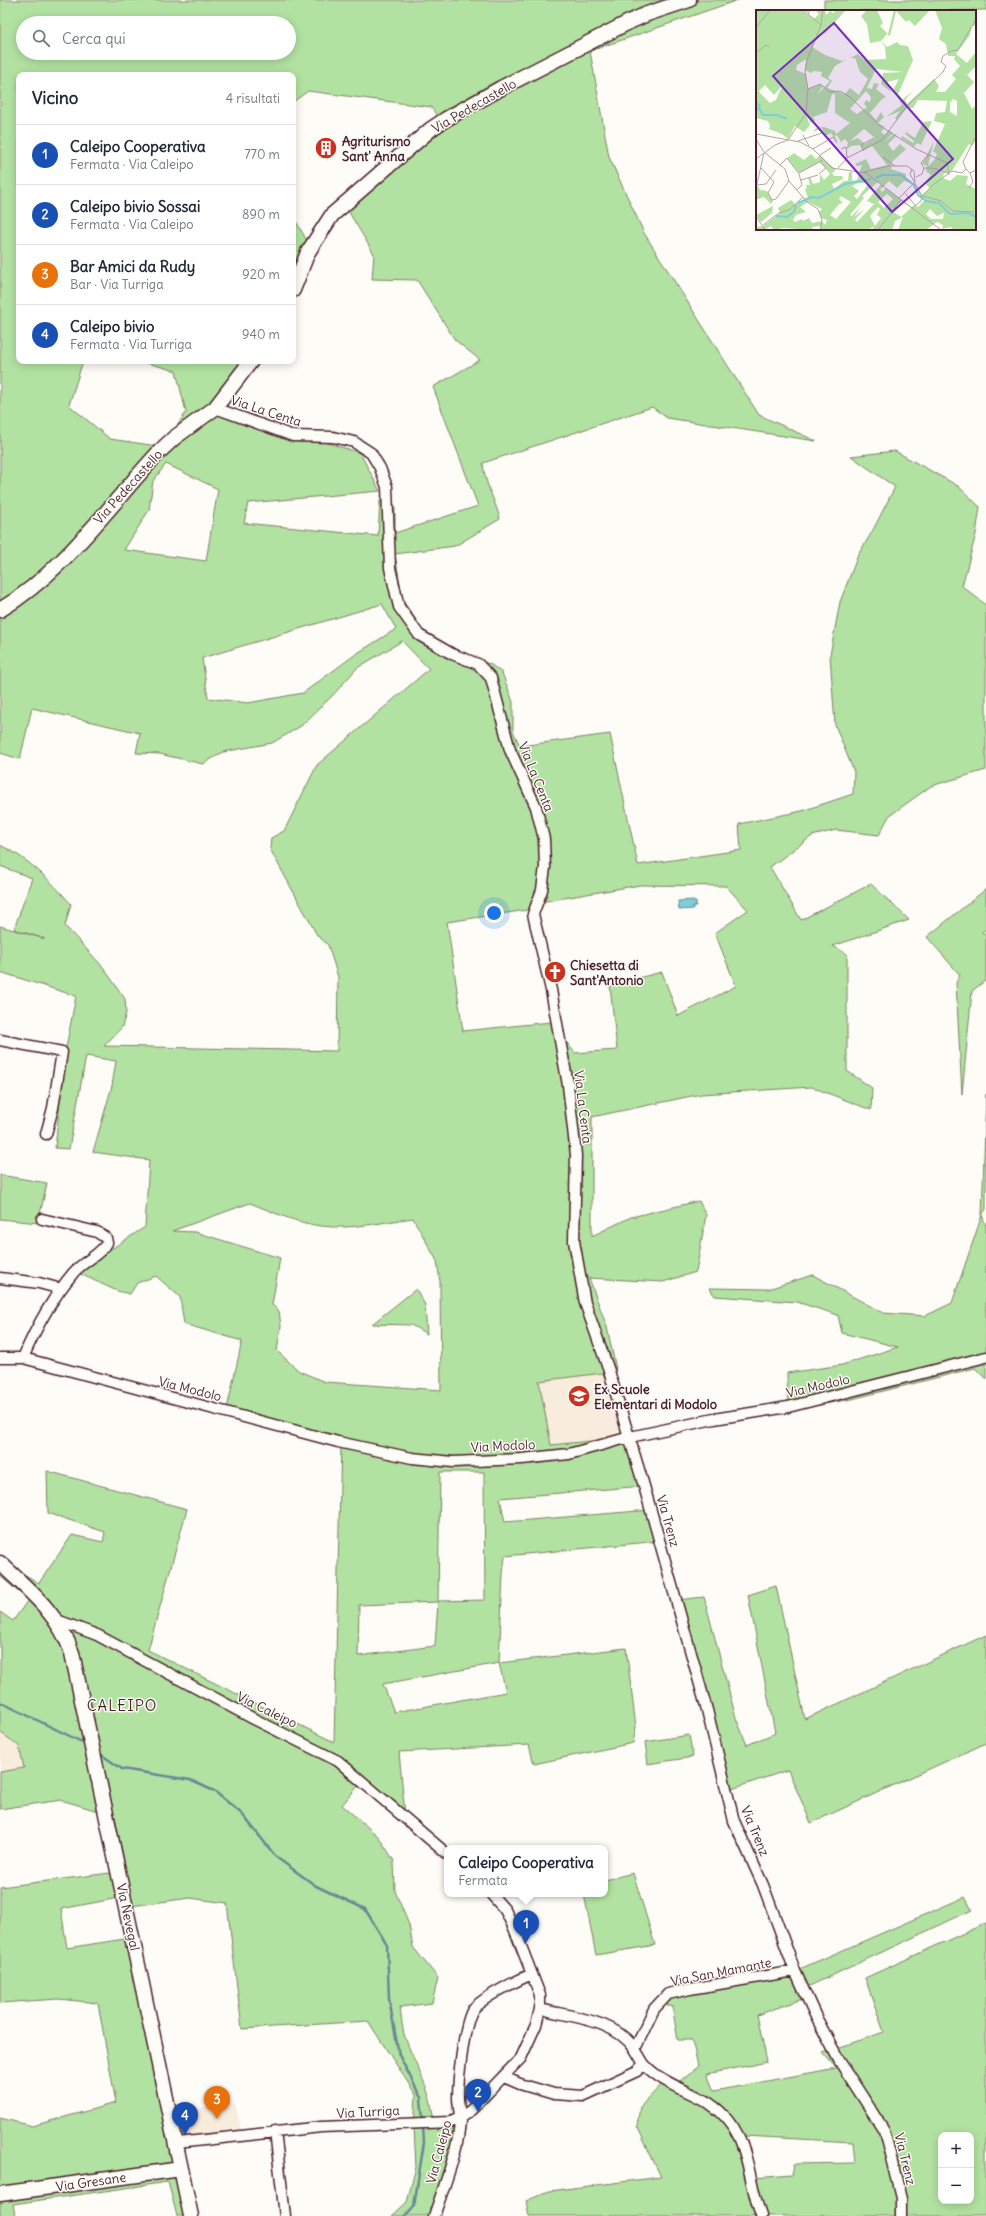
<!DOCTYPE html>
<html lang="it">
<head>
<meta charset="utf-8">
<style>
  body { margin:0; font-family:Delius,sans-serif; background:#f6f6f7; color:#1f2937 }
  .controls { position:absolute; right:12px; bottom:12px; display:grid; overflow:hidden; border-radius:8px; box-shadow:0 2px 10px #0003 }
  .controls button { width:36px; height:36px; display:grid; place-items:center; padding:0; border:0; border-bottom:1px solid #e0e1e3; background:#fff; color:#1f2937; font:20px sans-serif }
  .you { position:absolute; left:494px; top:913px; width:14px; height:14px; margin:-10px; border:3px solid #fff; border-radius:50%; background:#1a73e8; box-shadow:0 0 0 6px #1a73e833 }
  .badge { display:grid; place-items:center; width:26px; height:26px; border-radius:50%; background:#c8321e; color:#fff; font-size:13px; font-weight:700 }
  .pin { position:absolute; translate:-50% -33px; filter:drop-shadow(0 1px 2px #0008) }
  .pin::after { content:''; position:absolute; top:21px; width:14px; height:12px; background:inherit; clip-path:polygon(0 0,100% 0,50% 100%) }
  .popup { position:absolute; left:444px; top:1845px; width:164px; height:52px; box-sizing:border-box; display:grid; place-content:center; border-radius:8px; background:#fff; filter:drop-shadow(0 1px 3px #0005); font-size:13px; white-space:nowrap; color:#747a83 }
  .popup b { font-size:15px; color:#1f2937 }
  .popup::after { content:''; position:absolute; left:50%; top:100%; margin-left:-8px; border:8px solid transparent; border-top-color:#fff }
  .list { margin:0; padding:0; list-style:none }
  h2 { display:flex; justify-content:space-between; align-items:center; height:52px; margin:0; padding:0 16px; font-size:17px }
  h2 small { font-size:13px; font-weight:400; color:#747a83 }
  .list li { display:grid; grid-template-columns:26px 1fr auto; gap:12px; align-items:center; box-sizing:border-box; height:60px; padding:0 16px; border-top:1px solid #e0e1e3 }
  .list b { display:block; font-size:15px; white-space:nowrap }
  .list p { margin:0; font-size:13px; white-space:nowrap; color:#747a83 }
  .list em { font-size:13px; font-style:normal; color:#747a83 }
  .icon { flex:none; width:22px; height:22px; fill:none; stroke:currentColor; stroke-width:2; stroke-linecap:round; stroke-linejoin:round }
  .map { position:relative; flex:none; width:986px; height:2216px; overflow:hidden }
  .search { position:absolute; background:#fff; box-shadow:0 2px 10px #0003; left:16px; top:16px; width:280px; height:44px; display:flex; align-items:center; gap:10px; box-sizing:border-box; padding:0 14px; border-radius:22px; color:#747a83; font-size:15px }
  .panel { position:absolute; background:#fff; box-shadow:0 2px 10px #0003; left:16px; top:72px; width:280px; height:292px; border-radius:8px }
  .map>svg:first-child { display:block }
  .built { fill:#f8ecdc }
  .green { fill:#b2e2a1; stroke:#7e8066; fill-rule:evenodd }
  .water { fill:#7ecddb; stroke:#698795 }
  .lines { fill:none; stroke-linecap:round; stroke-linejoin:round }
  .stream { stroke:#698795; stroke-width:2.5 }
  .street-casing { stroke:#4a1f2b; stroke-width:13 }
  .secondary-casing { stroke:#4a1f2b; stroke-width:17 }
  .street { stroke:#fdfcf7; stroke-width:10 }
  .secondary { stroke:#fdfcf7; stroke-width:14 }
  .labels { text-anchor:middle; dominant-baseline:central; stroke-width:3; stroke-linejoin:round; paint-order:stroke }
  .street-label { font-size:13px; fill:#4a1f2b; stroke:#fdfcf7 }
  .poi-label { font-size:13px; font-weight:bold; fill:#4a1f2b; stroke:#fdfcf7; text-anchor:start }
  .quarter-label { font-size:15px; letter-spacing:1px; fill:#4a1f2b; stroke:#fdfcf7 }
  .inset-river { fill:none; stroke:#7ecddb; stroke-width:2 }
  .inset-road { fill:none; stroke:#b5a4a5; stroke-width:1 }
  .view { fill:#7b2cbf; fill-opacity:0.15; stroke:#7b2cbf; stroke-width:2 }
  .inset-edge { fill:none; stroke:#4a1f2b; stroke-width:2 }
</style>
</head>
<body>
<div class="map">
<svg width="986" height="2216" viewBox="0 0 986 2216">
  <rect width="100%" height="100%" fill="#fdfcf7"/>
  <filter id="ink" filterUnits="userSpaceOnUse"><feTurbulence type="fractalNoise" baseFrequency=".025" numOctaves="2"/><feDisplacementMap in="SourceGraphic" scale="8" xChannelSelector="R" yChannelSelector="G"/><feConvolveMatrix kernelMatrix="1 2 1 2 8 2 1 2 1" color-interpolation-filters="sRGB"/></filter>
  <g filter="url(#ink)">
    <!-- built -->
    <path class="built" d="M609,1371L630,1437L551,1445L539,1381Z
      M0,1732L19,1746L24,1768L0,1772Z
      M235,2104L243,2139L181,2147L174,2111Z"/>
    <!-- green -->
    <path class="green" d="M0,0H738L590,51L609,157L644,233L759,415L816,441L667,418L652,407L483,463C484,482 495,500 500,519L455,546L395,554L403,601L419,624L427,645L490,664L502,673L513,702V731L520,746L610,734L638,865L741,850L739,824L802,811L853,794L854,772L835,725L830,655L840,602L858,555L872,532L895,487L851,456L895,451L958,486L980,507L976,534L962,586L986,605V770L931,786L889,816L879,835L836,830L812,836L770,867L801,920L871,884L909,920L833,946L847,954V1071L872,1088L871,1110L812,1087L701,1094L592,1117V1236L631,1217L699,1201L706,1215L696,1272L663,1282L589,1278L607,1327L616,1369L603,1373L539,1381L551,1445L630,1437L644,1486L500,1498L505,1522L651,1510L660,1541L505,1556L503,1574L499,1663L626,1648L636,1727L633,1743L534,1764L529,1745L399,1752L405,1815L364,1779L342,1805L379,1837L394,1861L395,1891L409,1925L413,1947L438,1978L432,2003L400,2007C401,2016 402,2026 404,2034C414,2065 434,2092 433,2124L457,2123L432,2216H392L407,2202L416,2167L414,2128L416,2095L368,2021L242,2029L227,1903L190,1898L131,1906L129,1896L61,1909L67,1948L137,1937L196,2216H177L168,2182L13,2204L15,2216H0V2118L32,2126L116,2103L98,2003L58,1999L0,2003V1887L126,1871L115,1816L61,1800L0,1809V1772L24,1768L19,1746L0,1732V1612L13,1621L28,1600L0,1576V1560L39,1583L72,1535L103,1542L105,1532L48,1513L47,1471L187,1509L148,1650L334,1742L341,1443L226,1413L242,1341L184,1324L180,1297L156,1276L137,1283L130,1294L117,1291L76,1272L145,1227L149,1160L93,1152L112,1086L116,1061L86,1056L69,1149L55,1148L65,1053L76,996L0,972V926L45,939L14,929L32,878L0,866V845C28,858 51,881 71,904L65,926L103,967L125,999L126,1013L122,1027L104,1046L337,1051L338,977L328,945L317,935L270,849L271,838L284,831L317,765L429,669L402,641L357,668L333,695L301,726L272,743L223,752L203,764L160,754L136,753L140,733L32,708L20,759L0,753ZM23,23H289V53H23ZM19,75H293V102L308,91L431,107L444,126L344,204L374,254L372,279L417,280L455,340L480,360L433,387L478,506L395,533V505L380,500L378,536L244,523L248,503L380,491L360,453L215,408L251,361H140L176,371L186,412L164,447L110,439L69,405L83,361H19ZM166,464L218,489L206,561L124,550L149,510L153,481ZM382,604L396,629L356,654L303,693L248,703L208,698L202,658ZM640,885L726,886L748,910L715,933L736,986L678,1016L662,972L610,985L617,1050L575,1053L551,1022L463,1031L447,922L527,910L546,901ZM250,1203C273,1212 296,1223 321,1226C351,1230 384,1222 413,1218L437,1261L440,1282L441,1390L325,1382L299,1371L277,1351L281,1326L279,1311L272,1305L280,1258L195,1232L172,1231ZM440,1472H484L485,1600L438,1601ZM438,1602L435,1646L358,1656L359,1605ZM499,1663L506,1692L394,1712L383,1684Z
      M824,0H986V10L824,11Z
      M293,216L311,248L293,299Z
      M986,889V929L982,932L986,935V980L972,991L962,1094L956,983L960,975L927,937Z
      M986,1094V1209L982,1215L986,1226V1379L975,1368L852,1399L792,1410L788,1407L787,1373L842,1365L898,1347L842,1333L838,1315L797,1302L715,1296L709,1288L768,1289L813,1275L883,1313L925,1316L952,1303L982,1215Z
      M0,1175L47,1183L38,1223L0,1219Z
      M416,1289L425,1305L427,1334L411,1325L372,1324Z
      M776,1586L805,1719L986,1635V1743L811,1823L788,1770L726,1791L677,1600L704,1597L736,1718L747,1745L775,1733L748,1595Z
      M689,1735L693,1757L648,1764L645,1742Z
      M633,1873L655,1945L596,1955L584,1894H605V1880Z
      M965,1897L972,1910L803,1989L805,1998L757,2015L767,2062L707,2074L714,2091L836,2068L823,2053L884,2032L865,1978L986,1923V2216H529L526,2201L549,2191L661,2177L637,2126L640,2107L666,2080L674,2086L698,2066L692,2040H678L672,2006H667L668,1988L795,1971ZM941,2135H971V2201H941ZM744,2136L853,2142L855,2163L794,2164L792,2175L754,2178Z"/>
    <!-- water -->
    <path class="water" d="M693,900V902H696V906H693V909L679,910L678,901Z"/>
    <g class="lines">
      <!-- stream -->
      <path class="stream" d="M0,1702L86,1744
        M99,1753L122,1769L190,1780L214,1791L242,1814L276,1857L316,1886L365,1909L387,1945L389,1999L399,2055L421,2098L423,2122
        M405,2216L414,2206L424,2142L423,2127"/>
      <!-- street casing -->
      <g class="street-casing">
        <path id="street" d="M215,408L293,436L333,437L354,442L371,453L380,468L387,487L390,568L399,607L419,635L452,654L478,664L491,678L510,750L536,807L544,839L545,867L542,890L533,914L551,990L568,1085L576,1155L574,1241L585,1303L609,1371L644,1486L707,1710L734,1821L763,1885L795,1971L816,2017L840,2062L884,2130L901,2198V2216
          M0,1040L62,1052L53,1108L46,1134
          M0,1278L39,1283L61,1289
          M0,1358H23L338,1442L412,1458L453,1462L522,1459L569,1454L630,1437L714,1419L788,1407L986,1357
          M23,1358C36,1327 53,1297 74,1272C84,1261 100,1255 107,1243L106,1238L97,1232L42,1219
          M57,1620L97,1635L254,1719L338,1761L447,1854
          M540,2009C572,2017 615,2020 635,2049
          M644,2064C661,2083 688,2090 709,2103C752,2131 745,2173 761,2216
          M504,2077L520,2084L554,2094L583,2096L637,2071L644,2064L635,2049L654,2009L668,1994L690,1989L795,1971
          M275,2131L285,2216
          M177,2143L321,2127L451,2122L460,2118L471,2110L521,2058L536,2025L540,2009V1995L514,1928L505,1910L491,1894
          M434,2216C443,2189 460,2146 460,2119C460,2112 458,2105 458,2097C458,2080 464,2020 474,2008C484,1997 518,1980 532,1974"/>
      </g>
      <!-- secondary casing -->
      <g class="secondary-casing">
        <path id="secondary" d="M293,290L308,252L332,215L431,129L446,119L501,88L629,22L647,14L689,0
          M0,610C65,571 110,504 161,450L174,438L215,408L251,361
          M0,1563C29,1590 59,1614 72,1653L191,2216
          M0,2194L181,2169"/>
      </g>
      <!-- street -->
      <use href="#street" class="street"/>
      <!-- secondary -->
      <use href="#secondary" class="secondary"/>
    </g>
  </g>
  <!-- icons -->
  <defs>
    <g id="building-disc" transform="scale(1.15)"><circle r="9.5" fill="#c8321e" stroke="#fdfcf7"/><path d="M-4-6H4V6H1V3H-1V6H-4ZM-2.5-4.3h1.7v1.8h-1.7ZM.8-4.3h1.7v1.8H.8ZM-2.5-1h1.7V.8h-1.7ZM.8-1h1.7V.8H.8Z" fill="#fff"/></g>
    <g id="church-disc" transform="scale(1.15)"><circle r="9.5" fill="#c8321e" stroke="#fdfcf7"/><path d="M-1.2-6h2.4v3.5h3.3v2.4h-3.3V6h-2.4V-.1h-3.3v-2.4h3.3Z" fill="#fff"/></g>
    <g id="school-disc" transform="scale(1.15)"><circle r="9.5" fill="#c8321e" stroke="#fdfcf7"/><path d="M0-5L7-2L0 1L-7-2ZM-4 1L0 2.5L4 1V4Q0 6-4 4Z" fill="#fff"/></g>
  </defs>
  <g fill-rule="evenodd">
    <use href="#building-disc" x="326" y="148"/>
    <use href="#church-disc" x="555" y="972"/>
    <use href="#school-disc" x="579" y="1396"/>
  </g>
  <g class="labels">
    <!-- street labels -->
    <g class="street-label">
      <text transform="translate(474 106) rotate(-30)">Via Pedecastello</text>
      <text transform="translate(266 411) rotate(18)">Via La Centa</text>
      <text transform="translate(128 487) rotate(-48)">Via Pedecastello</text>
      <text transform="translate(536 777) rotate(68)">Via La Centa</text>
      <text transform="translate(583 1107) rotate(83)">Via La Centa</text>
      <text transform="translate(818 1386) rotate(-13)">Via Modolo</text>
      <text transform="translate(190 1389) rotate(14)">Via Modolo</text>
      <text transform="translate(503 1446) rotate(-3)">Via Modolo</text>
      <text transform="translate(668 1521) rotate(74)">Via Trenz</text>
      <text transform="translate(267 1710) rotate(26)">Via Caleipo</text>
      <text transform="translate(755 1831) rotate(67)">Via Trenz</text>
      <text transform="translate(128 1917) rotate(78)">Via Nevegal</text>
      <text transform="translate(721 1972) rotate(-11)">Via San Mamante</text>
      <text transform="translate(368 2112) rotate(-3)">Via Turriga</text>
      <text transform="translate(439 2152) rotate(-75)">Via Caleipo</text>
      <text transform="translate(905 2159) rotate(76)">Via Trenz</text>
      <text transform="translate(91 2182) rotate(-8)">Via Gresane</text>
    </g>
    <!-- poi labels -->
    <g class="poi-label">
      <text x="342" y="141">Agriturismo<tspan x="342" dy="15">Sant' Anna</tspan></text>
      <text x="570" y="965">Chiesetta di<tspan x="570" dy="15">Sant'Antonio</tspan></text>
      <text x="594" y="1389">Ex Scuole<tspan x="594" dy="15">Elementari di Modolo</tspan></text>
    </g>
    <!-- quarter labels -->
    <g class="quarter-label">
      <text x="122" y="1705">CALEIPO</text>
    </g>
  </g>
  <!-- overview -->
  <g transform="translate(756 10)">
    <rect width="220" height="220" fill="#fdfcf7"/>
    <path d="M0,0H53L51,3L58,9L63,4L59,0H69L70,5L74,1L77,3L80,0H90L69,23L67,21L65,23L56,37L69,45L86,51L91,49L79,56L72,68L76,71L71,78L89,84L94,78L103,85L112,69L104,62L99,48H94L102,44L108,50L130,49L129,37L125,31L114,33L111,14L105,6L111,0H121L127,13L124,16L132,24L138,0H174L159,16L153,10L150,12L140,1L134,26L131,24L125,31L131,37L141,32L144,35L152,36L157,50L142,84L146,90L157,81L149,90L151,94L178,69L183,76L180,82H189L200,69L196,65L204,56L198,49L199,46H192L190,34L183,29L186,18L179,0H220V16H216L214,25L200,44L211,53L220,42V56L211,65L218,72L208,83L216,99L220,95V130L216,136L213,134L195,162L188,163L187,168L194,171L201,165L212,166L210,174L220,179V220H198L195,217L186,219L187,215L181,212L170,220H142L147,207L139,211L136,220H116L118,216L112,220H64L65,216L56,217L57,220L27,218L18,220L15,216L8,220H0V217L7,216L24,203L22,198L35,190L39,194L52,187L49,180L51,178L50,175H54L52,168L54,167L57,174L64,172V164L68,170L74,164L64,152L43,163L31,148L38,143L48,150L55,144L60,149L64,145L80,160L76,163L78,166H86L87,169L76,174L78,179L88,171H92L93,162H96V171L101,170L106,155L101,156L99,154L110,149L115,159L131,155L116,136L107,141L104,135L95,136L90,140L92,133L89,129L85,132L81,125L79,126L82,133L75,123L69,126L66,118L57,122L60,118L68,117L79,121L80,124L94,113L79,103V84H76L71,102L57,107L59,111L55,113L50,105L54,115L48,122L39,116L32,129L26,124L13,119L14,116L12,111L0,108ZM50,49L49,60L55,63L58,61L66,62L65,66L74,71L61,85L67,76L64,74L52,79L50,64L40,60L41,55ZM120,59L148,62L127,63L125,74L135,82L131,72L143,69L137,80L146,95L130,107L144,101L139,108L141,110L151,98H157L162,90L191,91L189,102L180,103L178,111L189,114L177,141L181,144L179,149L172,156L178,131L166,154L171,156L170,161L175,165L168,173L174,178L166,185L157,173L150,168V164L135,159L136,152L150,139L144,134L137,141L132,134L141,125L138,124L129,131L137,123L133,120L129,125L125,122L129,117L122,113L128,107L125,102L120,110L114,103L126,89L130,87L120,79L123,74L118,73L116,79L111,78ZM9,75L18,85L26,76L20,90L14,93L4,83L3,81ZM110,81L115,87L114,92L110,90L108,94L111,97L101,104L94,99ZM197,89L201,91V106L194,102V93ZM108,119L119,128L109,134L102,128L94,131ZM133,171L141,178L148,171L155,173L168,191L162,197L160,195L156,198L130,178L126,182L124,180ZM122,172L125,174L111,191L118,194L101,212L99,210L108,199L98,207L105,196L96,206L94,205L108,188L106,186ZM102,173H113L101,189L98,186L103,181L96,176ZM131,184L137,189L128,198L122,192ZM85,186L95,192L80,209L74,205L83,194L87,193L83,189ZM145,191L155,198L145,207L136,201ZM52,192L66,199L63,202L65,208L71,210L69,215L66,211L56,213L53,208L47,211L46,209L39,212L37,210L40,205L50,202L44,197ZM122,197L124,199L121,205L125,208L119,216L114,206ZM174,199L181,206L188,203L187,209H175L170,204ZM176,111L165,135L161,133L158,137L145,128L146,126L157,133L158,131L149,124L150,122L159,128L167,112ZM2,176L4,180L11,181L17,191L15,194L8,187L0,190V177ZM17,196L16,203L5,212L0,205Z" fill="#b2e2a1" fill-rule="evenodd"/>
    <path class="inset-river" d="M0,92L4,96L0,101M3,98L7,105H21L31,109M120,168L126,165H145L158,175L162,185L170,191L183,193L194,204L212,203L220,207M42,193L56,187L63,188L89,174L115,169M20,206L31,207L38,202L40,195"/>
    <path class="inset-road" d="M54,0L52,4L65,15M0,18L14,0M0,43L10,35L13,37M187,62L190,56L185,52L187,46L195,41L202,40L220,9M52,79L64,74L74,82L84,81L94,87L123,115L160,139L191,153L193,165M0,124L44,132L57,139L76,158L110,163L185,220M47,125L53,136M0,129L8,142L29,159L33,171L51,192L62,199L66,210L64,220M42,131L66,123M57,139L77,127L81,133M85,139L90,137L91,148M107,141L105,135L118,128M64,145L75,138M127,147L139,156M0,149L19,135L32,130L50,103L52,79L49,62L51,50L65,15L67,0M24,155L31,148L43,164L46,175L41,180M5,158L18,172L12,183L16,190L20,189L33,171M82,158L91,148L126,130L151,96L188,61M168,158H177L192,163M156,159L154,164L166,186M210,159L207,152L220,126M108,162L133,156H151L158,161L159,172M43,163L67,150M63,164L70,158L64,152M160,167L166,164L168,158L165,153L172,145M45,170L62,165M1,175L10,174L20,160M0,178L8,143M213,178L217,172L214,163M148,182L159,195M167,186L185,191L197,201L218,202M143,188L159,172M156,198L165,191L166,186L178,174L196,161L206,163L210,159L214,163L220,160M0,206L9,220M7,215L23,203L33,200L47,187M122,220L145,190"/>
    <path class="view" d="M78,13L197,149L136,202L17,66Z"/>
    <rect width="220" height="220" class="inset-edge"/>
  </g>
</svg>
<div class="controls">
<button>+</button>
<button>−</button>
</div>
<div class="you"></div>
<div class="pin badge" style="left:526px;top:1943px;background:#1a4fb4">1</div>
<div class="popup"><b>Caleipo Cooperativa</b>Fermata</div>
<div class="pin badge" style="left:478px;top:2112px;background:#1a4fb4">2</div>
<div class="pin badge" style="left:217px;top:2119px;background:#e8710a">3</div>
<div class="pin badge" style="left:185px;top:2135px;background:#1a4fb4">4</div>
<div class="search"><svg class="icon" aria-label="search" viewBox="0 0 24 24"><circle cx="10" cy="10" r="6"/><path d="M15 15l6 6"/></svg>Cerca qui</div>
<section class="panel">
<h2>Vicino<small>4 risultati</small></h2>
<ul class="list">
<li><span class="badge" style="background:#1a4fb4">1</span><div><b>Caleipo Cooperativa</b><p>Fermata · Via Caleipo</p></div><em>770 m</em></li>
<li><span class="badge" style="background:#1a4fb4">2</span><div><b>Caleipo bivio Sossai</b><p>Fermata · Via Caleipo</p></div><em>890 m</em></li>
<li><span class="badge" style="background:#e8710a">3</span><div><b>Bar Amici da Rudy</b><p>Bar · Via Turriga</p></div><em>920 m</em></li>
<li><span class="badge" style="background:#1a4fb4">4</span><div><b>Caleipo bivio</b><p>Fermata · Via Turriga</p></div><em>940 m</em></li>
</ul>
</section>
</div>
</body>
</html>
